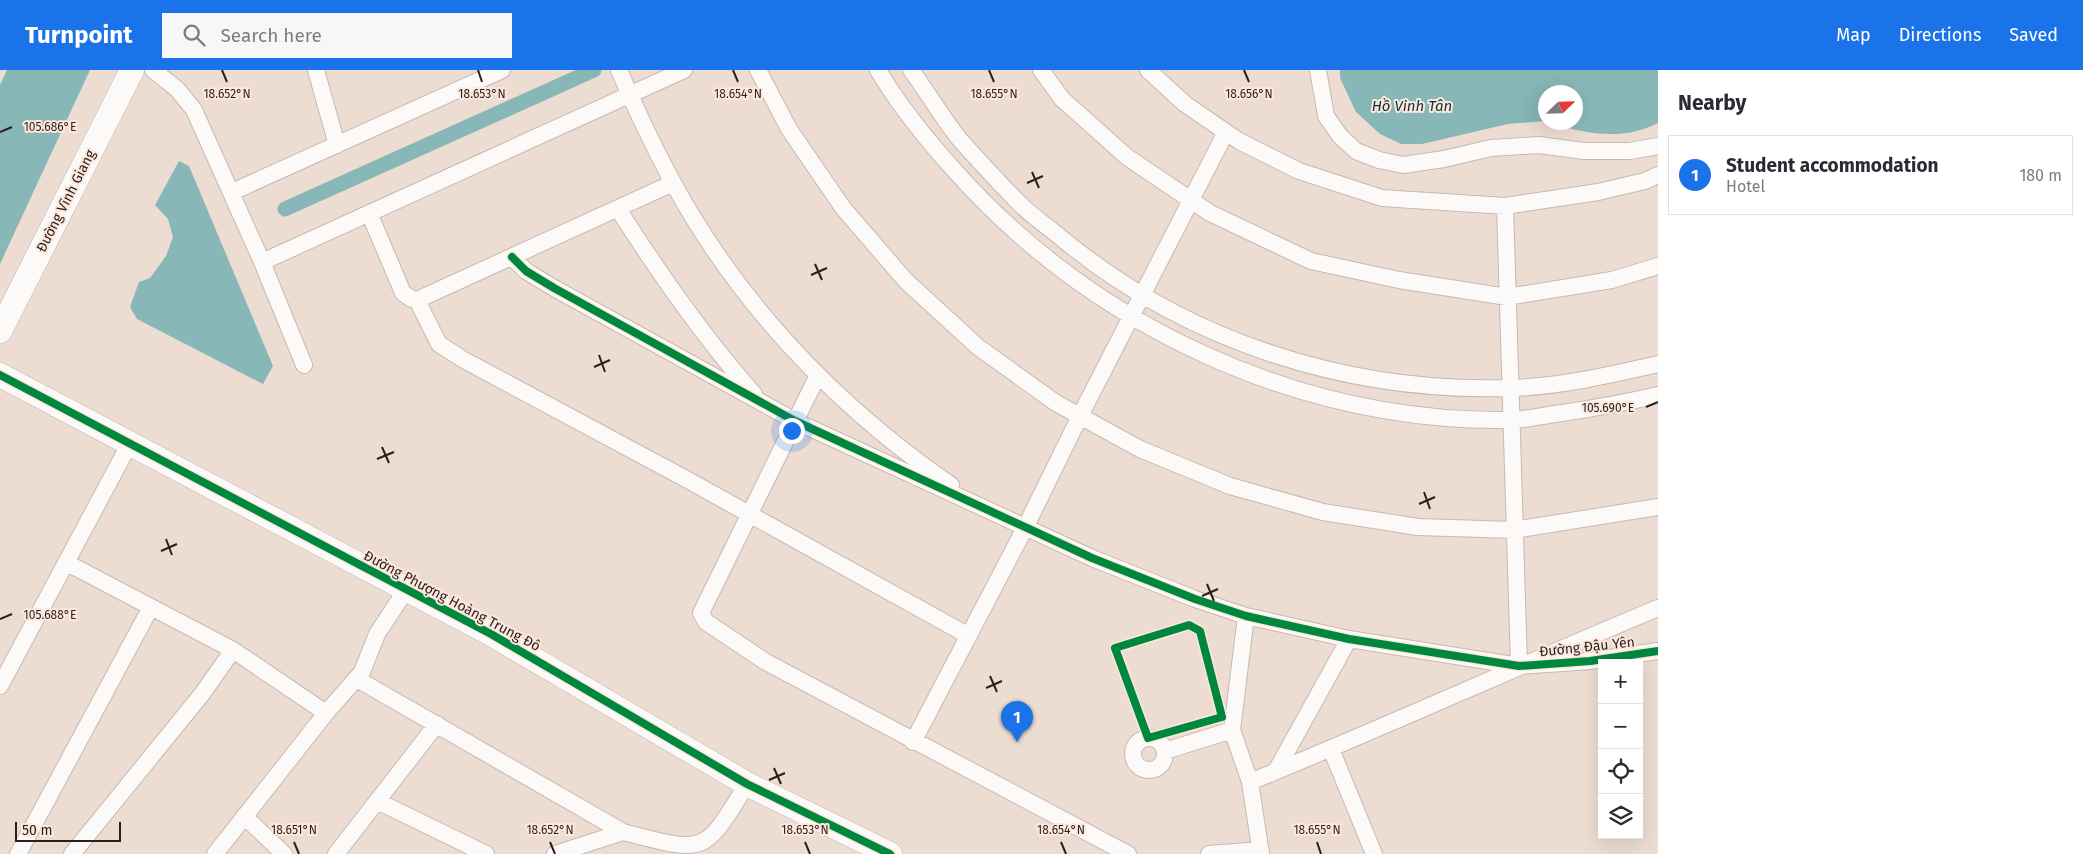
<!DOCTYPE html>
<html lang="en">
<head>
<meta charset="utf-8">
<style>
  body { margin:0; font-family:"Fira Sans",sans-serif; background:#f7f7f7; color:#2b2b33 }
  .controls { position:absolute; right:15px; bottom:15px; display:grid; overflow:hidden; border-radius:0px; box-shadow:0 5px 20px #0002 }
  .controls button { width:45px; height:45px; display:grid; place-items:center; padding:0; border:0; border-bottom:1px solid #e1e1e2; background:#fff; color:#2b2b33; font:25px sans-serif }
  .compass { position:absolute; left:1538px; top:15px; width:45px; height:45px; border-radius:50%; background:#fff; box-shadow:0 5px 20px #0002; rotate:67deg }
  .scale { position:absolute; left:15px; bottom:12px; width:106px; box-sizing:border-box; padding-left:5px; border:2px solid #2b1f19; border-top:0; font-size:14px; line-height:18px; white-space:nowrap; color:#2b1f19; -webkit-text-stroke:4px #fce8de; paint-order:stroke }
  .you { position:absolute; left:791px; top:360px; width:18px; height:18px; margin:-12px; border:4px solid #fff; border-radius:50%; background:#1a73e8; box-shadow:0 0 0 8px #1a73e833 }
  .badge { display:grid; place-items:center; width:32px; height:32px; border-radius:50%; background:#1a73e8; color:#fff; font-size:16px; font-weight:700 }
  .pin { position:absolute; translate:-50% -41px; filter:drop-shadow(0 1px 2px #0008) }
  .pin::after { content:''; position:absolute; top:26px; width:18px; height:15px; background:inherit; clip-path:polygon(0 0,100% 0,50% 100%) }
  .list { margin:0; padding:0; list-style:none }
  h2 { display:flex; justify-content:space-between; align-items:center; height:65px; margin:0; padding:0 20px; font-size:21px }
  h2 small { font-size:16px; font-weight:400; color:#7c7c81 }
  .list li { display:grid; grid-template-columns:32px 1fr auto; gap:15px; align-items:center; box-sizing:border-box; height:80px; margin:0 10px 10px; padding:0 10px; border:1px solid #e1e1e2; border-radius:0px }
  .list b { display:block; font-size:19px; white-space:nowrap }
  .list p { margin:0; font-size:16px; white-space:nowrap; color:#7c7c81 }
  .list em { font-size:16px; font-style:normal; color:#7c7c81 }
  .icon { flex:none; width:28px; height:28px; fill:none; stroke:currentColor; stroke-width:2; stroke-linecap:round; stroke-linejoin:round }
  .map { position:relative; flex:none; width:1658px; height:784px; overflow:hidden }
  header { display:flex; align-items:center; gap:30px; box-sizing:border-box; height:70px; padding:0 25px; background:#1a73e8; color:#fff }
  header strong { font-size:24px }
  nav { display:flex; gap:28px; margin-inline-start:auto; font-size:18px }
  .search { width:350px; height:45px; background:#f7f7f7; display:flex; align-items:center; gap:12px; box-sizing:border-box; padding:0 18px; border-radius:0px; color:#7c7c81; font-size:19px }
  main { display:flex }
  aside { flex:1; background:#fff }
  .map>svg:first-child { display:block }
  .water { fill:#88b7b8 }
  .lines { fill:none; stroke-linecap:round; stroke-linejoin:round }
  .canal { stroke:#88b7b8; stroke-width:15 }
  .street-casing { stroke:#c6b9b1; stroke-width:18 }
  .secondary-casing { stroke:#c6b9b1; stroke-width:25 }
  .street { stroke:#fcfaf8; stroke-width:16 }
  .secondary { stroke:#fcfaf8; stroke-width:24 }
  .cycleway-casing { stroke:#fce8de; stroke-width:11 }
  .cycleway { stroke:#00873e; stroke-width:8 }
  .ticks { fill:none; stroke:#2b1f19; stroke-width:2 }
  .labels { text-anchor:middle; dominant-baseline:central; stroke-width:4; stroke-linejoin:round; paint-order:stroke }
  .street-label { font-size:14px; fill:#2b1f19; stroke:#fce8de }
  .water-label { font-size:15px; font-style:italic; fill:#0c3235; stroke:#fce8de }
  .ticks-label { font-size:12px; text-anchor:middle; fill:#2b1f19; stroke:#fce8de; stroke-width:4; stroke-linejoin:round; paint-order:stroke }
</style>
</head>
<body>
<header>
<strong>Turnpoint</strong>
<div class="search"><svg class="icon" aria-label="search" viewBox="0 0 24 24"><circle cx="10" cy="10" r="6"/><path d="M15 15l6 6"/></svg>Search here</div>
<nav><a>Map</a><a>Directions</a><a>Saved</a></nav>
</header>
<main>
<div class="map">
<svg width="1658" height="784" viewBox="0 0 1658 784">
  <rect width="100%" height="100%" fill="#eddcd2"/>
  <!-- water -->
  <path class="water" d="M7,0H90L0,194V15Z
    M1340,0H1658V53C1623,71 1586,64 1551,53L1576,52V22H1546L1545,51L1508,54L1422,74H1401L1380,64L1356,42L1340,8Z
    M179,91L189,96L273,296L263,314L137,249L130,237L139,212L150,208L166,186L173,167L168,149L155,135Z"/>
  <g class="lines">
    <!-- canal -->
    <path class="canal" d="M285,139L594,0"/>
    <!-- street casing -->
    <g class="street-casing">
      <path id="street" d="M153,0L177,19L194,40L262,192L684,0
        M316,0L337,75
        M619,0C641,51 665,102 694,149C759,255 849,345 951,415
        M758,0L789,59L843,138L906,211L978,277L1056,333L1140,379L1230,416L1323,442L1418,457L1514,460L1658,437
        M878,0C899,36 927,70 955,101C1094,257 1300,353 1510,350C1525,350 1541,346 1555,344C1590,339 1624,333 1658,325
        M911,0C928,23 943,49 961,71C980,92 1000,114 1020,134C1032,146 1047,156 1060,167C1185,271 1347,323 1509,318C1559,317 1609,305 1658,294
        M1041,0L1062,29L1127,87L1210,143L1311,191L1399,210L1507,227L1612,210L1658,196
        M1148,0L1185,34L1239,71L1299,101L1382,128L1505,136L1598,122L1645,111L1658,105
        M1318,0L1326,46L1340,66L1356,81L1379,90L1403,95L1444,89L1491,78L1539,75L1584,81H1630L1658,76
        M232,122L502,0
        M1505,136L1519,596
        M618,139C659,203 703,267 754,324
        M370,145L403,223L412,229L417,230L673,113
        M512,187L526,201L554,218L795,351L1092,488L1195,529L1246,546L1349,569L1519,596L1590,591L1658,581
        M262,192L304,295
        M417,230L439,274L464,290L686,409L969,566
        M818,305L701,543L706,552L766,592L1128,784
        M67,493L233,580L326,643
        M1246,546L1232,660L1250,712L1261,784
        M357,609L623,762C707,784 704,784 747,714
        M0,616L130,373
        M1133 684a16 16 0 1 1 32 0a16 16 0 1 1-32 0Z
        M913,672L1025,458L1080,346L1226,62
        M1331,679L1374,784
        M1165,681L1232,660
        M1276,701L1349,569
        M1250,712C1387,656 1521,595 1658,538
        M377,731L486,784
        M244,746L284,784
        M18,784L151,537
        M72,784L202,624L233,580
        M215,784L326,643L362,602L377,564L406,520
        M336,784L437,654
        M555,784L623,762
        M1209,784L1261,780"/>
    </g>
    <!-- secondary casing -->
    <g class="secondary-casing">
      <path id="secondary" d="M0,261L132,0
        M0,305L491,564L747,714L890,784"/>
    </g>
    <!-- street -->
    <use href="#street" class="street"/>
    <!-- secondary -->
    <use href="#secondary" class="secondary"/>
    <!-- cycleway casing -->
    <g class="cycleway-casing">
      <path id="cycleway" d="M512,187L526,201L554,218L795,351L1092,488L1195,529L1246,546L1349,569L1519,596L1590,591L1658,581
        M0,305L491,564L747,714L890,784
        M1189,555L1200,561L1222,647L1148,668L1115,578Z"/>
    </g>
    <!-- cycleway -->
    <use href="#cycleway" class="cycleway"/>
  </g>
  <!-- ticks -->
  <path class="ticks" d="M222,0L227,12M478,0L482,12M733,0L738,12M989,0L994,12M1244,0L1249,12M0,62L12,57M1032,102L1039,118M1027,113L1043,106M815,194L822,210M811,205L827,198M599,285L605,302M594,297L610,290M1646,337L1658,332M382,377L389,393M377,389L394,382M1424,422L1430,439M1419,434L1435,427M166,469L172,485M161,481L177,474M1207,514L1214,531M1202,526L1218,519M0,549L12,544M990,606L997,622M986,618L1002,611M774,698L781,714M769,710L785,703M294,772L299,784M550,772L555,784M805,772L810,784M1061,772L1066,784M1317,772L1321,784"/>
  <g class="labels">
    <!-- street labels -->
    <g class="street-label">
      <text transform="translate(66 131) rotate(-63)">Đường Vĩnh Giang</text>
      <text transform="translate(452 531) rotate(28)">Đường Phượng Hoàng Trung Đô</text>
      <text transform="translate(1587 577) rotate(-6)">Đường Đậu Yên</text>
    </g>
    <!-- water labels -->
    <g class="water-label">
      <text x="1412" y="36">Hồ Vinh Tân</text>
    </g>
  </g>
  <g class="ticks-label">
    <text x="227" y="28">18.652°N</text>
    <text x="482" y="28">18.653°N</text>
    <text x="738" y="28">18.654°N</text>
    <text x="994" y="28">18.655°N</text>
    <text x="1249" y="28">18.656°N</text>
    <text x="50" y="61">105.686°E</text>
    <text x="1608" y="342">105.690°E</text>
    <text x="50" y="549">105.688°E</text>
    <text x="294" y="764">18.651°N</text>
    <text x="550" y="764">18.652°N</text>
    <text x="805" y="764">18.653°N</text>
    <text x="1061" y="764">18.654°N</text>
    <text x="1317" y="764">18.655°N</text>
  </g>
</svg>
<div class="controls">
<button>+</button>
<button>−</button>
<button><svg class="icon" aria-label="locate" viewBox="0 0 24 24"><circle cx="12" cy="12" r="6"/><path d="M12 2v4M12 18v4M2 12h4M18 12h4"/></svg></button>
<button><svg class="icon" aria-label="layers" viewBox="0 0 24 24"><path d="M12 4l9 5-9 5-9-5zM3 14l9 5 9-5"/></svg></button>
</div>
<svg class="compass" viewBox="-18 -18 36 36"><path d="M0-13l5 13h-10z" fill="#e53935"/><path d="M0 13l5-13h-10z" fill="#7c7c81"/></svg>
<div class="scale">50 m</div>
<div class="you"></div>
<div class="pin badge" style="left:1017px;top:672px">1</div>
</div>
<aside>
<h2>Nearby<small></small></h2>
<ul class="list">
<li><span class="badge">1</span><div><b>Student accommodation</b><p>Hotel</p></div><em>180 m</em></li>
</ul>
</aside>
</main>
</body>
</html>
